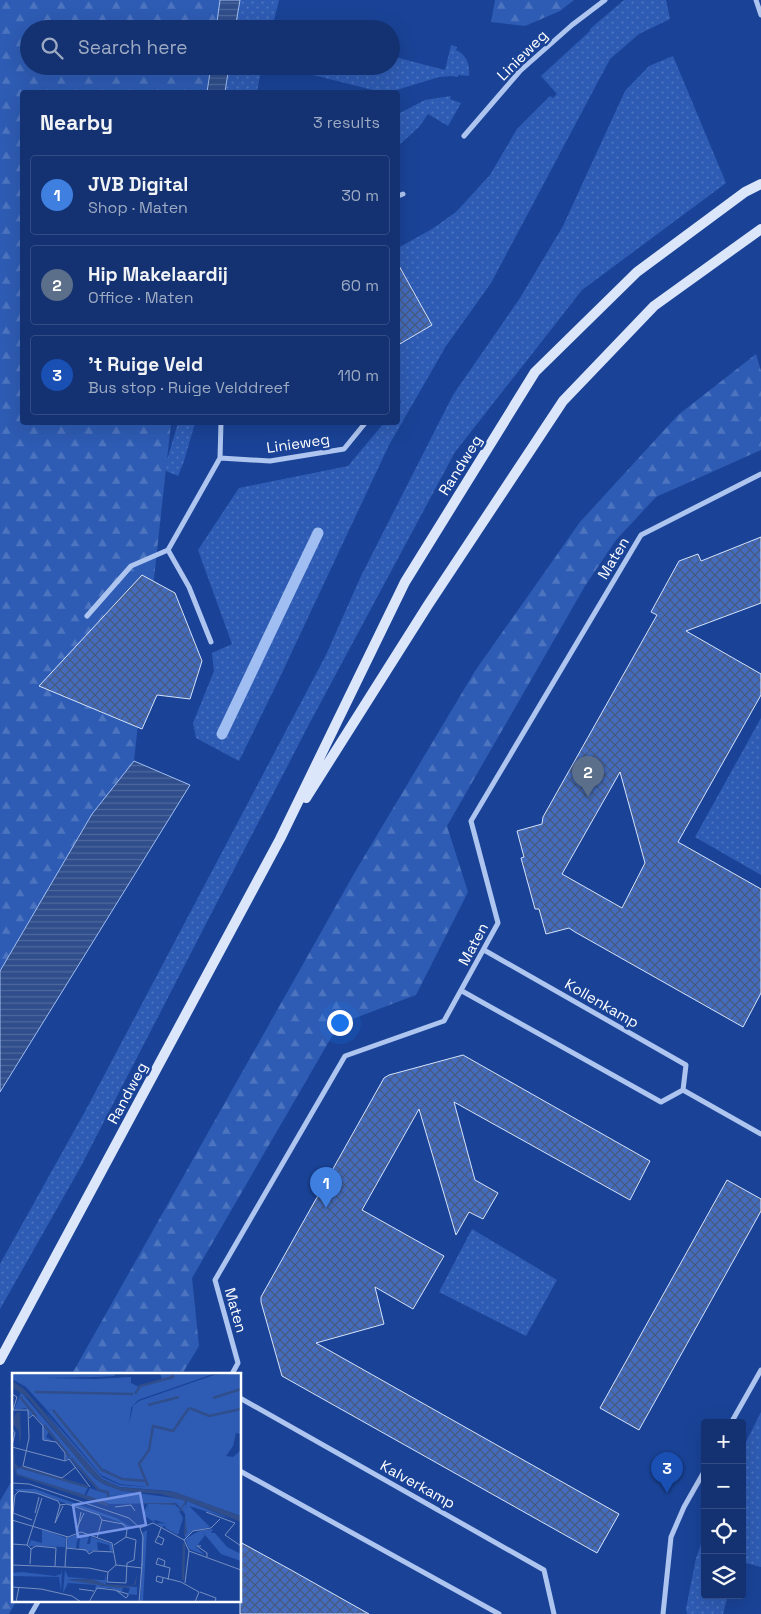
<!DOCTYPE html>
<html lang="en">
<head>
<meta charset="utf-8">
<style>
  body { margin:0; font-family:"Space Grotesk",sans-serif; background:#1d3a76; color:#f1f3f6 }
  .controls { position:absolute; right:15px; bottom:15px; display:grid; overflow:hidden; border-radius:5px; box-shadow:0 5px 20px #0002 }
  .controls button { width:45px; height:45px; display:grid; place-items:center; padding:0; border:0; border-bottom:1px solid #334d84; background:#143271; color:#f1f3f6; font:25px sans-serif }
  .you { position:absolute; left:339px; top:1022px; width:18px; height:18px; margin:-12px; border:4px solid #fff; border-radius:50%; background:#1a73e8; box-shadow:0 0 0 8px #1a73e833 }
  .badge { display:grid; place-items:center; width:32px; height:32px; border-radius:50%; background:#ffe56e; color:#fff; font-size:16px; font-weight:700 }
  .pin { position:absolute; translate:-50% -41px; filter:drop-shadow(0 1px 2px #0008) }
  .pin::after { content:''; position:absolute; top:26px; width:18px; height:15px; background:inherit; clip-path:polygon(0 0,100% 0,50% 100%) }
  .list { margin:0; padding:0; list-style:none }
  h2 { display:flex; justify-content:space-between; align-items:center; height:65px; margin:0; padding:0 20px; font-size:21px }
  h2 small { font-size:16px; font-weight:400; color:#9daac3 }
  .list li { display:grid; grid-template-columns:32px 1fr auto; gap:15px; align-items:center; box-sizing:border-box; height:80px; margin:0 10px 10px; padding:0 10px; border:1px solid #334d84; border-radius:5px }
  .list b { display:block; font-size:19px; white-space:nowrap }
  .list p { margin:0; font-size:16px; white-space:nowrap; color:#9daac3 }
  .list em { font-size:16px; font-style:normal; color:#9daac3 }
  .icon { flex:none; width:28px; height:28px; fill:none; stroke:currentColor; stroke-width:2; stroke-linecap:round; stroke-linejoin:round }
  .map { position:relative; flex:none; width:761px; height:1614px; overflow:hidden }
  .search { position:absolute; background:#143271; box-shadow:0 5px 20px #0002; left:20px; top:20px; width:380px; height:55px; display:flex; align-items:center; gap:12px; box-sizing:border-box; padding:0 18px; border-radius:28px; color:#9daac3; font-size:19px }
  .panel { position:absolute; background:#143271; box-shadow:0 5px 20px #0002; left:20px; top:90px; width:380px; height:335px; border-radius:5px }
  .map>svg:first-child { display:block }
  .grass { fill:url(#grass-dots) }
  .forest { fill:url(#forest-firs) }
  .water { fill:url(#water-rules); stroke:#a1bef2 }
  .lines { fill:none; stroke-linecap:round; stroke-linejoin:round }
  .stream { stroke:#a1bef2; stroke-width:11 }
  .building { fill:url(#building-cross-hatch); stroke:#d5e2fb; fill-rule:evenodd }
  .street { stroke:#aec5f0; stroke-width:5 }
  .secondary { stroke:#dce6fb; stroke-width:10 }
  .labels { text-anchor:middle; dominant-baseline:central; stroke-width:5; stroke-linejoin:round; paint-order:stroke }
  .street-label { font-size:15px; fill:#fff; stroke:#1a4397 }
  .inset-river { fill:none; stroke:#304e8c; stroke-width:2.5 }
  .inset-road { fill:none; stroke:#768ec1; stroke-width:1 }
  .view { fill:#7795e8; fill-opacity:0.15; stroke:#7795e8; stroke-width:2.5 }
  .inset-edge { fill:none; stroke:#fff; stroke-width:2.5 }
</style>
</head>
<body>
<div class="map">
<svg width="761" height="1614" viewBox="0 0 761 1614">
  <defs>
    <pattern id="grass-dots" width="8" height="8" patternUnits="userSpaceOnUse" patternTransform="scale(1.25)"><rect width="8" height="8" fill="#2e5cb4"/><path d="M2 2h.1M6 6h.1" fill="none" stroke="#4d74bf" stroke-width="1.8" stroke-linecap="round"/></pattern>
    <pattern id="forest-firs" width="22" height="20" patternUnits="userSpaceOnUse" patternTransform="scale(1.25)"><rect width="22" height="20" fill="#2e5cb4"/><path d="M5 1l3.5 6h-7zM16 11l3.5 6h-7z" fill="#4d74bf"/></pattern>
    <pattern id="water-rules" width="6" height="5" patternUnits="userSpaceOnUse" patternTransform="scale(1.25)"><rect width="6" height="5" fill="#304e8c"/><path d="M0 2.5h6" fill="none" stroke="#4f699d"/></pattern>
    <pattern id="building-cross-hatch" width="8" height="8" patternUnits="userSpaceOnUse" patternTransform="scale(1.25)"><rect width="8" height="8" fill="#436cbe"/><path d="M0 0l8 8M0 8l8-8" fill="none" stroke="#485a7f"/></pattern>
  </defs>
  <rect width="100%" height="100%" fill="#1a4397"/>
  <!-- grass -->
  <path class="grass" d="M240,0H279L273,24L270,29H235Z
    M624,0H666L670,19L639,34L610,59L491,283L446,346L389,445L281,675L239,761L196,738L193,723L214,671L212,653L232,644L198,550L239,488L348,466L384,423L398,422V407L401,402L398,395V345L432,325L398,264V248L432,229L456,212L490,175L517,129L550,96L553,98L557,94L541,76L590,31V29Z
    M451,45L457,47L456,50C467,55 470,65 469,76L458,75V77L451,76L439,77L390,92H381L301,72L303,66H391V56L445,70Z
    M673,56L726,183L582,290L455,452L307,728L80,1168L0,1309V1264L88,1106L326,655L361,576L453,395L520,298L563,226L625,91L649,66Z
    M229,66H262L257,92H225Z
    M451,96L450,99L461,103L448,126L428,114L419,127L398,146V114L425,100Z
    M178,423H195L184,461L178,476L164,470Z
    M761,718V875L695,837Z
    M472,1229L557,1280L526,1336L439,1292Z
    M761,1412V1567L742,1562V1450Z
    M705,1533V1595H728L723,1614H687L686,1609L696,1558Z"/>
  <!-- forest -->
  <path class="forest" d="M0,0H220L216,29H29V66H211L207,92H22V422L171,423L134,761L92,814L0,971Z
    M495,0H574L560,11L525,26L491,22Z
    M756,354L761,371V450L656,497L616,540L585,586L447,826L468,892L416,995L339,1024L192,1278L199,1346L182,1374H72L355,872L475,671L580,522L678,415Z
    M14,1477V1600H17L9,1614H0V1501Z"/>
  <!-- water -->
  <path class="water" d="M220,0H240L235,29H216Z
    M211,66H229L225,92H207Z
    M134,761L190,785L0,1092V971L92,814Z"/>
  <g class="lines">
    <!-- stream -->
    <path class="stream" d="M222,734L318,533"/>
  </g>
  <!-- building -->
  <path class="building" d="M398,264L432,325L398,345Z
    M761,537V603L686,631L761,674V695L678,842L761,889V993L743,1027L575,932L569,928L546,934L539,909H535L521,858L524,857L517,831L542,824L543,817L657,615L651,612L679,561L698,554L701,561ZM620,772L645,863L622,908L562,874Z
    M142,575L175,593L202,661L190,699L157,695L142,729L39,686Z
    M463,1055L650,1161L630,1200L454,1102L475,1180L498,1193L483,1219L469,1212L456,1235L419,1109L362,1210L444,1256L413,1309L375,1287L384,1324L316,1343L619,1514L597,1553L282,1376L261,1302V1297L384,1078L389,1075Z
    M727,1180L761,1199V1211L639,1430L600,1408Z
    M240,1542L291,1570L369,1614H240Z"/>
  <g class="lines">
    <!-- street -->
    <path class="street" d="M756,0L761,15
      M464,136L520,71L572,25L605,0
      M398,196L403,194
      M220,458L270,461L344,449L366,422
      M87,616L131,566L168,550
      M211,642L189,587L168,550L220,458L221,422
      M484,950L686,1065L683,1090
      M462,991L661,1102L683,1090
      M683,1090L761,1134
      M232,1374L238,1363L215,1280L345,1056L444,1021L498,923L471,821L641,535L761,474
      M240,1398L544,1570L554,1614
      M731,1423L761,1370
      M240,1471L499,1614
      M31,1614L39,1600
      M663,1614L671,1537L684,1507L705,1470"/>
    <!-- secondary -->
    <path class="secondary" d="M306,798L428,605L563,401L654,306L761,229
      M0,1360L280,839L405,582L535,372L637,272L745,192L761,184"/>
  </g>
  <g class="labels">
    <!-- street labels -->
    <g class="street-label">
      <text transform="translate(522 55) rotate(-45)">Linieweg</text>
      <text transform="translate(298 443) rotate(-8)">Linieweg</text>
      <text transform="translate(460 465) rotate(-58)">Randweg</text>
      <text transform="translate(613 558) rotate(-59)">Maten</text>
      <text transform="translate(473 944) rotate(-62)">Maten</text>
      <text transform="translate(602 1003) rotate(30)">Kollenkamp</text>
      <text transform="translate(127 1093) rotate(-62)">Randweg</text>
      <text transform="translate(236 1310) rotate(74)">Maten</text>
      <text transform="translate(418 1484) rotate(29)">Kalverkamp</text>
    </g>
  </g>
  <!-- overview -->
  <g transform="translate(12 1373)">
    <rect width="229" height="229" fill="#1a4397"/>
    <path d="M0,0H102L103,3L85,4L31,5L84,6L119,4V10L127,14L150,7L148,0H204L126,27L119,35L117,51L121,33L127,28L202,2L229,0V61L224,60L221,73L214,83L221,84L229,77V143L159,118L108,114L90,106L77,95L32,37L90,104L108,112L135,114L134,107L109,105L88,94L42,37L34,36L14,14L0,6ZM9,19L82,105L93,112L111,118L101,123L86,117L57,85L54,86V81L37,58L34,64L41,68L31,67L30,51L22,41L17,43L14,35L2,37ZM30,156L54,165L53,174L16,173L19,167L30,170ZM135,157L131,229H128L130,160ZM189,157L193,162L184,174L193,182L177,176L173,166ZM66,161L77,163L75,171H78L79,164L100,171L101,177L98,178L97,172L85,169L86,177L76,179L67,176L68,163L66,162L64,175H55L56,165Z" fill="#2e5cb4"/>
    <path d="M34,36L42,37L92,97L109,105L134,107L135,114L108,111L89,102ZM8,95L76,114L72,123L5,101L4,96ZM78,115L101,123L111,118L169,126L174,128L173,137L175,128L219,146L177,133L198,154L181,158L173,165V141L164,130L97,131L74,123ZM3,116H23L104,145L119,154L115,156L108,149L24,120L5,119ZM136,130L162,131L170,138L136,131L135,139L140,140L143,150L160,151L150,154L131,142ZM201,156L199,160H203L215,174L229,181V188L209,181L189,157ZM50,195L49,219L47,204L0,203V200L10,199L43,203L49,201ZM53,197L56,204L89,207H93L94,200V212L80,206H55L85,210L89,213L125,214V222L116,221L118,215L111,214L110,219L98,215L83,216L84,212L56,210L51,220Z" fill="#2e5cb4"/>
    <path d="M136,130L161,132L166,136L171,145L166,162L153,155L155,151L140,146V140H135Z" fill="#2e5cb4"/>
    <path d="M0,8L12,16L90,106L108,114L163,119L229,143V149L175,128L172,133L170,135L173,141L175,159L172,164L173,141L165,132L120,130H161L165,131L169,135L173,128L149,121L109,118L89,110L75,98L16,25L0,14ZM8,39L9,63L7,72V58L0,50L4,40ZM4,79L2,90L8,95L4,96L5,101L77,123L95,130L97,134L4,102L1,88ZM125,201L124,211L119,214L106,215L54,207L80,206L93,211L119,213L122,211Z" fill="#304e8c"/>
    <path class="inset-river" d="M23,19L121,21M123,21L128,13L161,4L160,0M8,24L24,43M201,25L229,16M136,32L167,24M178,35L197,43L229,36M41,37L90,97L110,106L134,108M32,52L58,84M59,85L87,117L96,119V125M8,94L76,114M136,113L127,91L137,77L141,53L161,58L177,35M171,207L172,170"/>
    <path class="inset-road" d="M0,21L5,24L1,37M0,37H16L17,65L11,93L50,105L64,94M17,45L21,42L31,53V67L44,69L53,80V88L57,86L78,114M0,56L3,60L0,73M0,74L53,88M0,110L17,111L117,145L128,155L131,164L130,192M48,132L43,150L51,133M103,134L119,132L123,138M194,139L223,150L213,162L229,173M23,140L27,124M0,147L56,164L69,159L100,170L104,192L130,195M20,147L1,140L3,122L7,118L24,120L46,128L48,132L55,131L87,142L90,147L111,151L115,156L114,164L102,172M65,155L72,140M128,155L141,150L172,167L177,178M65,160L69,139M146,163L152,166L150,172L143,169L146,163L149,155V154M85,165L90,147M172,167L181,158L199,155L208,146M0,171L15,172L19,176L24,173L44,175L43,193M15,172L30,125M189,173H185L195,180V184M54,175L74,177L77,181L82,178L102,179M18,191L19,176M0,192L77,195L96,199L104,192M152,193L153,188L146,185L144,191L158,195L156,207M53,194L55,163M96,199L95,209L114,210L115,190L122,187L124,167L114,164M151,205L150,210L144,208L145,203L169,209L187,219L183,229M173,210L177,178L229,197M0,214L29,216L60,223L69,229M67,216L82,218M188,219L204,225L203,229M4,229L7,214M77,229L85,215L102,217L116,221V223L114,225L105,218M127,229L130,191"/>
    <path class="view" d="M128,120L134,152L66,164L61,132Z"/>
    <rect width="229" height="229" class="inset-edge"/>
  </g>
</svg>
<div class="controls">
<button>+</button>
<button>−</button>
<button><svg class="icon" aria-label="locate" viewBox="0 0 24 24"><circle cx="12" cy="12" r="6"/><path d="M12 2v4M12 18v4M2 12h4M18 12h4"/></svg></button>
<button><svg class="icon" aria-label="layers" viewBox="0 0 24 24"><path d="M12 4l9 5-9 5-9-5zM3 14l9 5 9-5"/></svg></button>
</div>
<div class="you"></div>
<div class="pin badge" style="left:326px;top:1208px;background:#3f7fe0">1</div>
<div class="pin badge" style="left:588px;top:797px;background:#5c6f8a">2</div>
<div class="pin badge" style="left:667px;top:1493px;background:#1a4fb4">3</div>
<div class="search"><svg class="icon" aria-label="search" viewBox="0 0 24 24"><circle cx="10" cy="10" r="6"/><path d="M15 15l6 6"/></svg>Search here</div>
<section class="panel">
<h2>Nearby<small>3 results</small></h2>
<ul class="list">
<li><span class="badge" style="background:#3f7fe0">1</span><div><b>JVB Digital</b><p>Shop · Maten</p></div><em>30 m</em></li>
<li><span class="badge" style="background:#5c6f8a">2</span><div><b>Hip Makelaardij</b><p>Office · Maten</p></div><em>60 m</em></li>
<li><span class="badge" style="background:#1a4fb4">3</span><div><b>'t Ruige Veld</b><p>Bus stop · Ruige Velddreef</p></div><em>110 m</em></li>
</ul>
</section>
</div>
</body>
</html>
